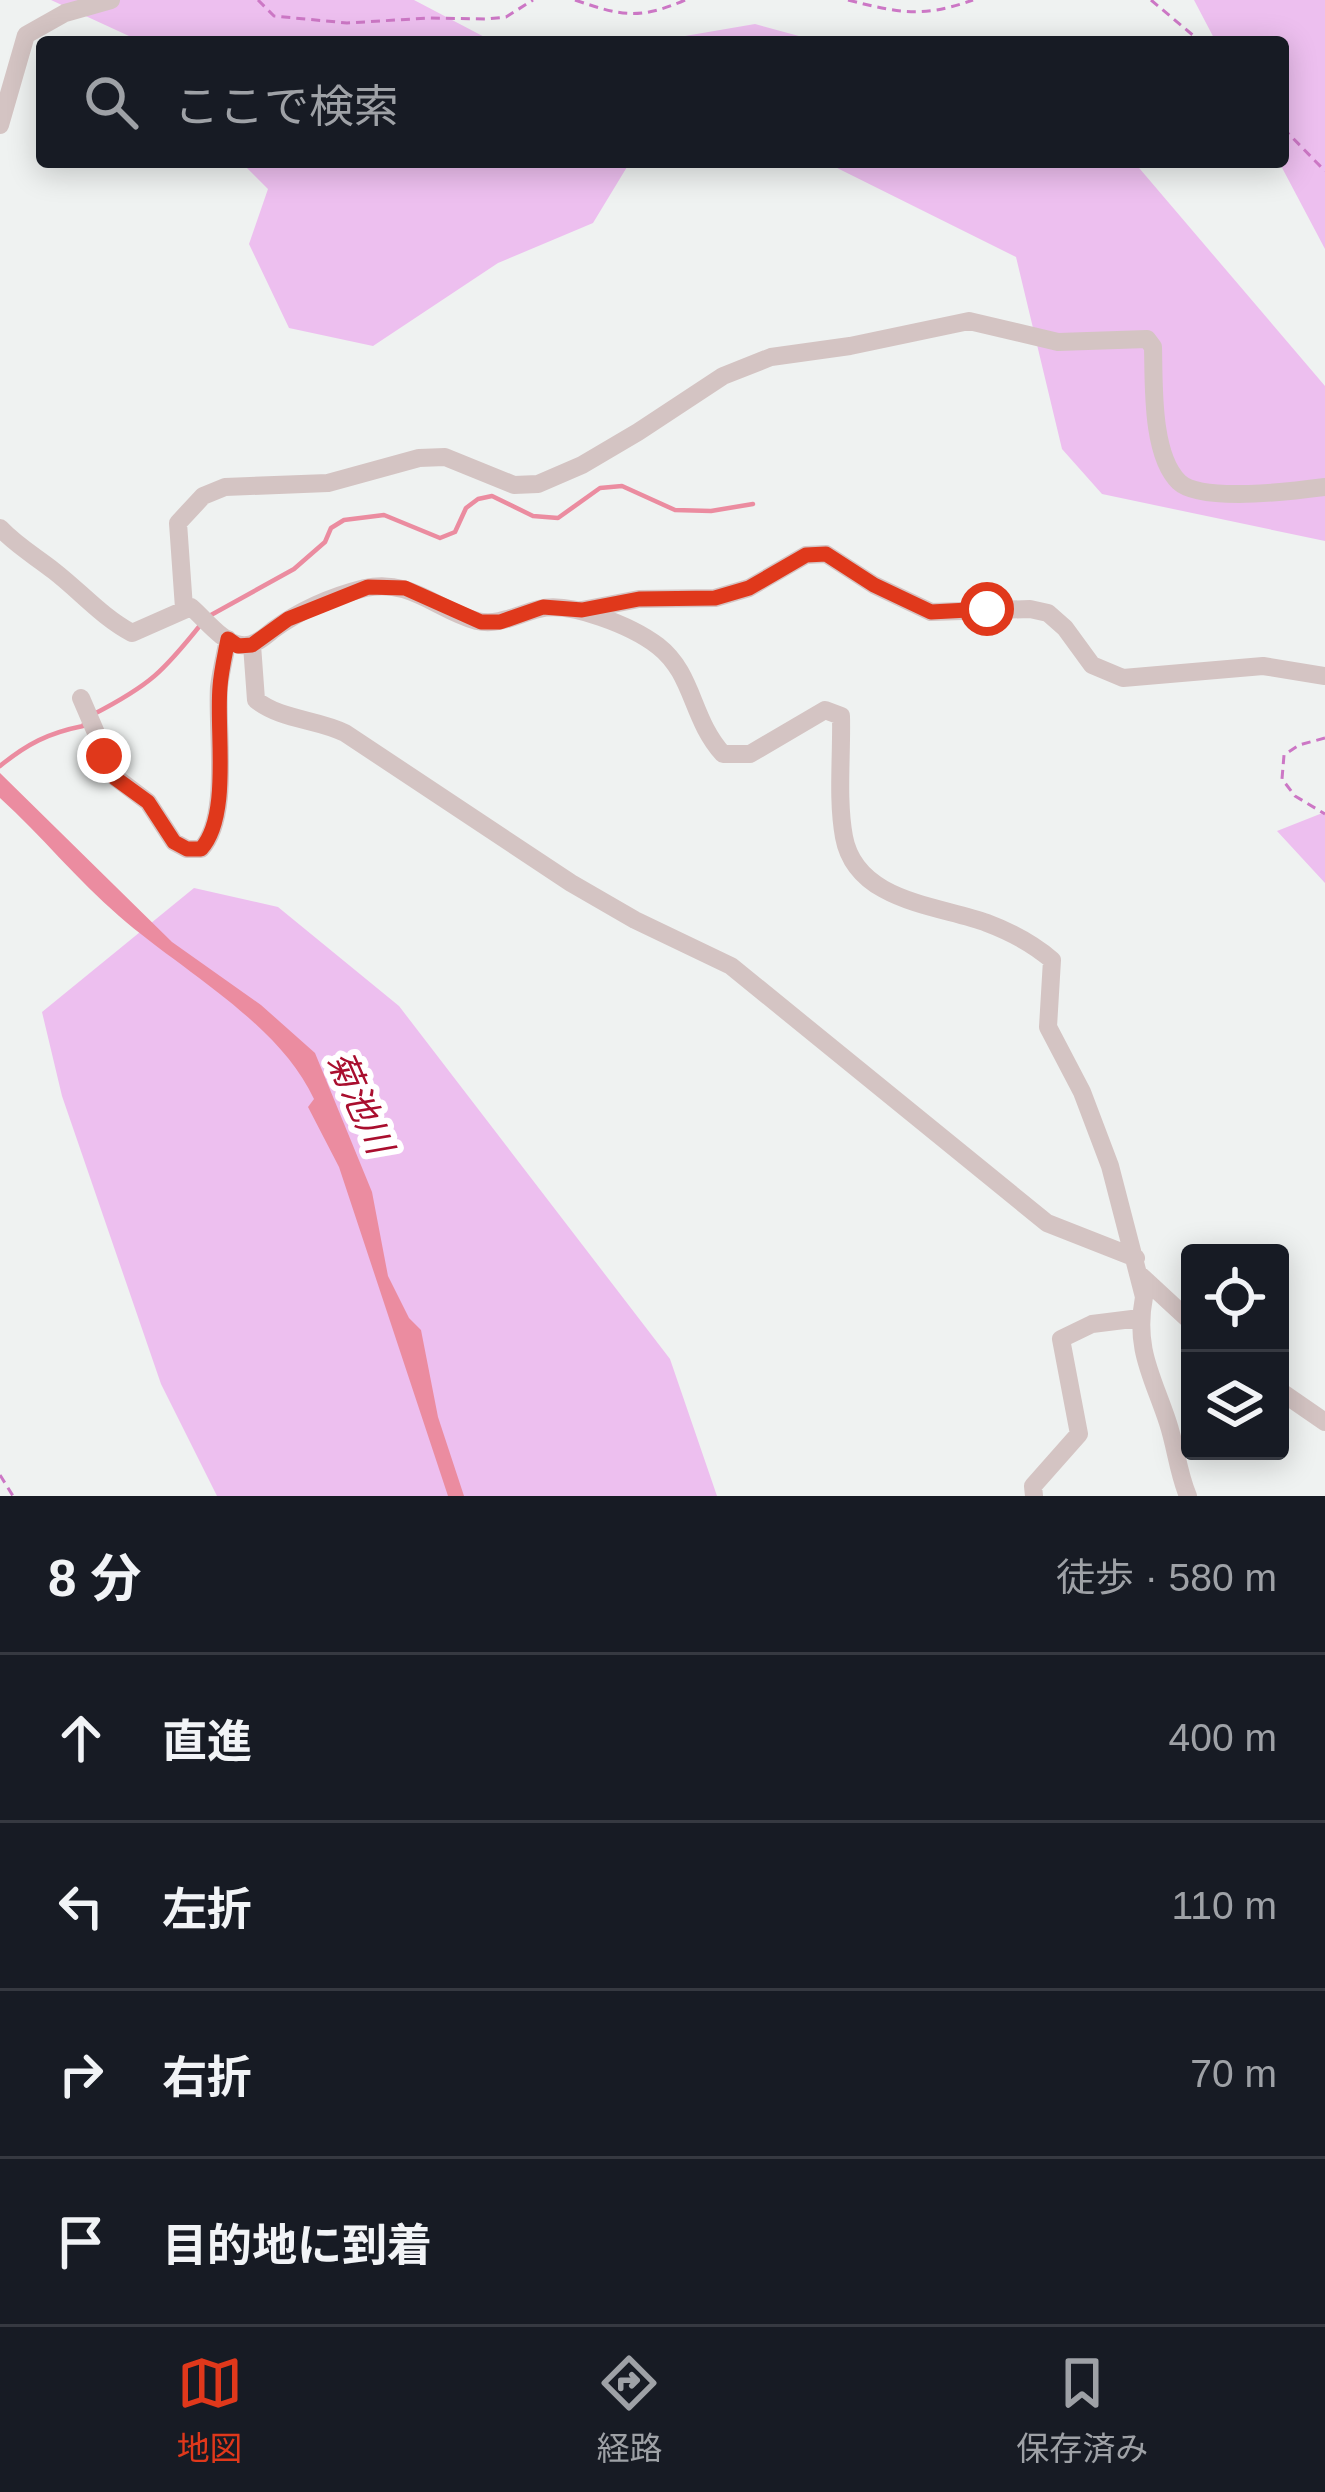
<!DOCTYPE html>
<html lang="ja">
<head>
<meta charset="utf-8">
<style>
  body { margin:0; font-family:Helvetica,"Noto Sans JP",sans-serif; background:#20242c; color:#f1f3f6 }
  .controls { position:absolute; right:36px; bottom:36px; display:grid; overflow:hidden; border-radius:12px; box-shadow:0 6px 30px #0003 }
  .controls button { width:108px; height:108px; display:grid; place-items:center; padding:0; border:0; border-bottom:3px solid #363941; background:#171b24; color:#f1f3f6; font:60px sans-serif }
  .stop { position:absolute; width:36px; height:36px; margin:-27px; border:9px solid #e0381b; border-radius:50%; background:#fff }
  .stop.end { background:#e0381b; border-color:#fff; box-shadow:0 3px 12px #0008 }
  .list { margin:0; padding:0; list-style:none }
  h2 { display:flex; justify-content:space-between; align-items:center; height:156px; margin:0; padding:0 48px; font-size:51px }
  h2 small { font-size:39px; font-weight:400; color:#9ea1a6 }
  .list li { display:grid; grid-template-columns:78px 1fr auto; gap:36px; align-items:center; box-sizing:border-box; height:168px; padding:0 48px; border-top:3px solid #363941 }
  .list b { display:block; font-size:45px; white-space:nowrap }
  .list em { font-size:39px; font-style:normal; color:#9ea1a6 }
  .icon { flex:none; width:66px; height:66px; fill:none; stroke:currentColor; stroke-width:2; stroke-linecap:round; stroke-linejoin:round }
  .map { position:relative; flex:none; width:1325px; height:1496px; overflow:hidden }
  .search { position:absolute; background:#171b24; box-shadow:0 6px 30px #0003; left:36px; right:36px; top:36px; height:132px; display:flex; align-items:center; gap:30px; box-sizing:border-box; padding:0 42px; border-radius:12px; color:#9ea1a6; font-size:45px }
  .sheet { height:828px; background:#171b24 }
  nav { display:flex; justify-content:space-around; align-items:center; box-sizing:border-box; height:168px; border-top:3px solid #363941; background:#171b24; font-size:33px; color:#9ea1a6 }
  nav a { display:grid; justify-items:center; gap:6px }
  nav .on { color:#e0381b }
  .map>svg:first-child { display:block }
  .green { fill:#edbfef }
  .water { fill:#eb8ca0 }
  .lines { fill:none; stroke-linecap:round; stroke-linejoin:round }
  .stream { stroke:#eb8ca0; stroke-width:4.5 }
  .path { stroke:#cc77c5; stroke-width:3; stroke-dasharray:9 6; stroke-linecap:butt }
  .minor { stroke:#d4c4c3; stroke-width:18 }
  .route { stroke:#e0381b; stroke-width:15 }
  .labels { text-anchor:middle; dominant-baseline:central; stroke-width:12; stroke-linejoin:round; paint-order:stroke }
  .water-label { font-size:36px; font-style:italic; fill:#a90e2e; stroke:#fff }
</style>
</head>
<body>
<div class="map">
<svg width="1325" height="1496" viewBox="0 0 1325 1496">
  <rect width="100%" height="100%" fill="#eff2f1"/>
  <!-- green -->
  <path class="green" d="M51,0H414L494,42H142Z
    M1194,0H1325V249L1279,162H1283V42H1216Z
    M755,24L821,42H650Z
    M241,162H630L593,223L498,263L373,346L289,328L249,244L268,189Z
    M825,162H1134L1325,386V541L1102,494L1062,449L1016,257Z
    M1325,812V883L1277,831Z
    M194,888L278,907L399,1006L670,1359L717,1496H217L161,1384L62,1096L42,1012Z"/>
  <!-- water -->
  <path class="water" d="M0,773L172,942L261,1005L315,1053L372,1192L388,1276L409,1318L421,1330L438,1417L464,1496H448L339,1167L308,1107L314,1099C278,1022 182,971 119,916C77,880 41,835 0,798Z"/>
  <g class="lines">
    <!-- stream -->
    <path class="stream" d="M211,615L294,569L325,542L331,528L344,520L384,515L440,538L455,532L466,508L478,499L492,496L533,516L558,518L600,488L622,486L675,510L711,511L753,504
      M94,714C150,685 163,672 202,623
      M0,766C27,744 48,733 83,726L85,721"/>
    <!-- path -->
    <path class="path" d="M258,0L274,16L347,23L429,18L487,19L506,17L533,0
      M575,0C622,16 639,20 685,0
      M848,0C899,13 923,18 973,0
      M1151,0L1201,42
      M1283,128L1325,171
      M1325,738L1299,745L1284,755L1282,779L1295,796L1325,814
      M0,1475L13,1496"/>
    <!-- minor -->
    <path class="minor" d="M0,125L26,35L65,13L111,0
      M0,528C17,546 35,556 54,571C81,592 102,617 132,633L191,607C205,619 223,643 241,645C254,647 264,637 273,630C299,611 333,596 365,588C410,578 437,610 477,621C499,626 518,614 539,609C570,601 632,626 658,646C694,674 691,719 723,754H750L825,710L841,716C842,755 837,799 844,837C856,902 938,905 987,923C1011,932 1032,943 1052,960L1048,1027L1082,1092L1110,1166L1144,1297C1134,1349 1153,1377 1168,1423C1176,1447 1178,1473 1188,1496
      M184,608L178,523L203,496L225,487L328,483L419,458L445,457L514,485L538,484L582,465L638,432L723,376L771,357L850,346L969,321L1058,342L1147,339L1153,347C1154,384 1151,455 1179,482C1201,503 1295,491 1325,487
      M582,610L639,599L715,598L749,588L806,555L826,554L874,585L931,612L1030,609L1048,613L1065,628L1092,665L1123,678L1263,666L1325,676
      M252,645L256,700C281,720 317,719 345,733L571,883L635,920L731,966L1047,1223L1136,1258
      M81,698L115,777L148,802L174,842L187,849H201C231,817 216,730 219,687C221,671 225,655 228,639
      M1139,1274L1190,1321
      M1280,1391L1325,1422
      M1034,1496L1033,1486L1079,1434L1061,1339L1092,1324L1140,1318"/>
  </g>
  <g class="lines">
    <!-- route -->
    <path class="route" d="M104,756L115,778L148,802L174,842L187,849H201C231,816 216,731 220,687C221,671 225,655 228,639L238,646L252,645L288,619L368,587L405,588L481,622H500L543,607L582,610L639,599L715,598L749,588L806,555L826,554L874,585L931,612L987,609"/>
  </g>
  <g class="labels">
    <!-- water labels -->
    <g class="water-label">
      <text transform="translate(360 1102) rotate(66)">菊池川</text>
    </g>
  </g>
</svg>
<div class="controls">
<button><svg class="icon" aria-label="locate" viewBox="0 0 24 24"><circle cx="12" cy="12" r="6"/><path d="M12 2v4M12 18v4M2 12h4M18 12h4"/></svg></button>
<button><svg class="icon" aria-label="layers" viewBox="0 0 24 24"><path d="M12 4l9 5-9 5-9-5zM3 14l9 5 9-5"/></svg></button>
</div>
<div class="stop" style="left:987px;top:609px"></div>
<div class="stop end" style="left:104px;top:756px"></div>
<div class="search"><svg class="icon" aria-label="search" viewBox="0 0 24 24"><circle cx="10" cy="10" r="6"/><path d="M15 15l6 6"/></svg>ここで検索</div>
</div>
<section class="sheet">
<h2>8 分<small>徒歩 · 580 m</small></h2>
<ul class="list">
<li><svg class="icon" aria-label="ahead" viewBox="0 0 24 24"><path d="M12 20V5M6 11l6-6 6 6"/></svg><div><b>直進</b></div><em>400 m</em></li>
<li><svg class="icon" aria-label="left" viewBox="0 0 24 24"><path d="M17 20v-9H6M10 6l-5 5 5 5"/></svg><div><b>左折</b></div><em>110 m</em></li>
<li><svg class="icon" aria-label="right" viewBox="0 0 24 24"><path d="M7 20v-9h11M14 6l5 5-5 5"/></svg><div><b>右折</b></div><em>70 m</em></li>
<li><svg class="icon" aria-label="arrive" viewBox="0 0 24 24"><path d="M6 21V4h12l-3 4 3 4H6"/></svg><div><b>目的地に到着</b></div></li>
</ul>
</section>
<nav>
<a class="on"><svg class="icon" aria-label="map" viewBox="0 0 24 24"><path d="M3 6l6-2 6 2 6-2v14l-6 2-6-2-6 2zM9 4v14M15 6v14"/></svg>地図</a>
<a><svg class="icon" aria-label="directions" viewBox="0 0 24 24"><path d="M12 3l9 9-9 9-9-9zM9 14v-3h6M13 9l2 2-2 2"/></svg>経路</a>
<a><svg class="icon" aria-label="saved" viewBox="0 0 24 24"><path d="M7 4h10v16l-5-4-5 4z"/></svg>保存済み</a>
</nav>
</body>
</html>
